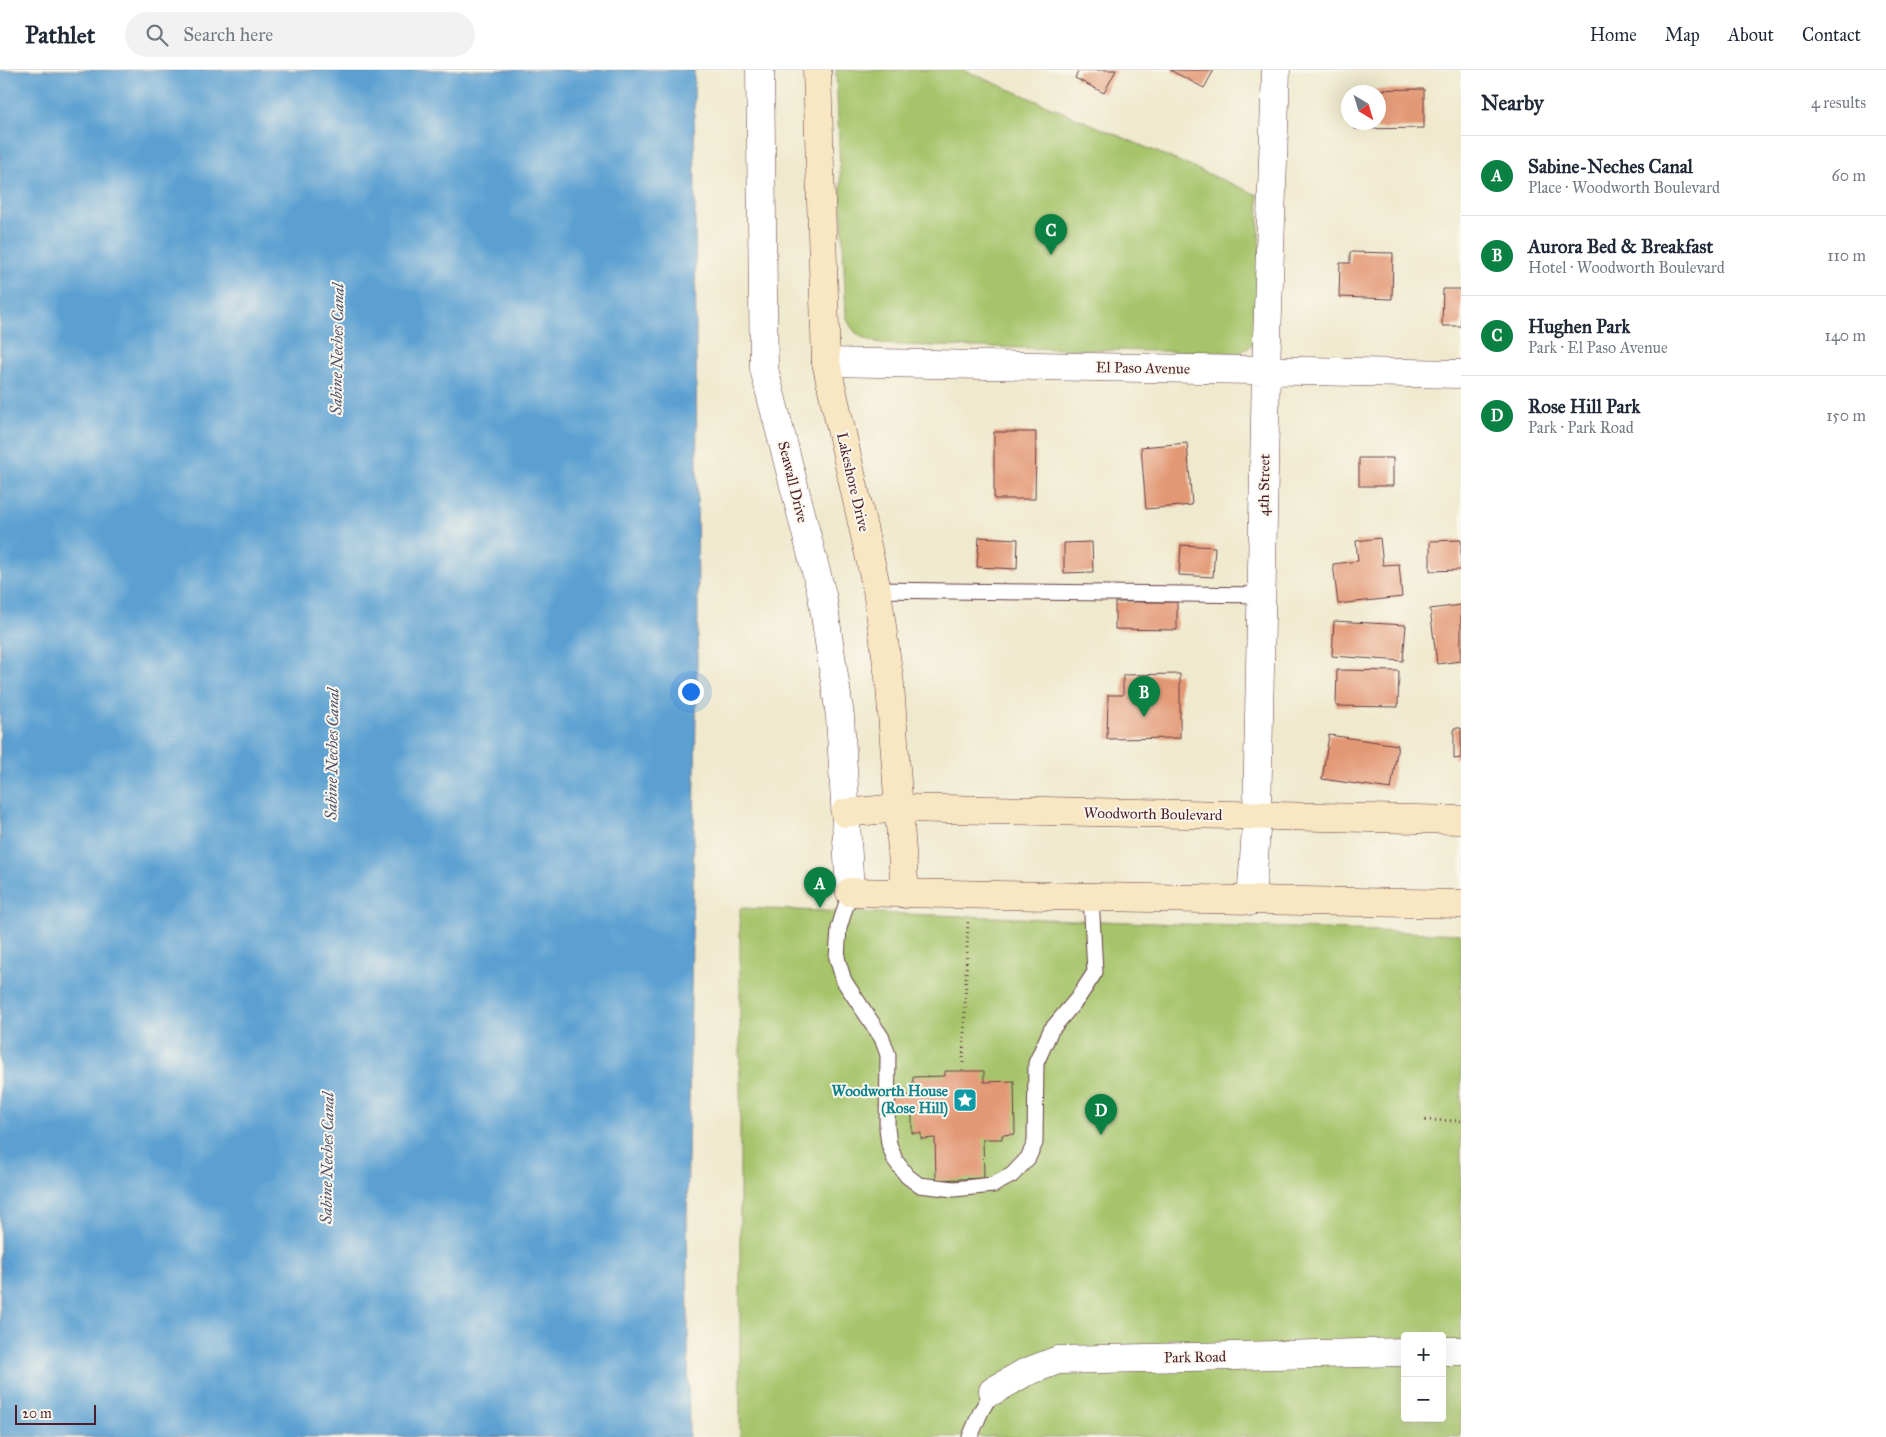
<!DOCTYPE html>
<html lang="en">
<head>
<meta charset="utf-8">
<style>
  body { margin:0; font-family:"IM FELL Great Primer",serif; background:#f2f2f3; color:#1f2937 }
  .controls { position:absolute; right:15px; bottom:15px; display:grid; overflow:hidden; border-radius:5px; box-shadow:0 5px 20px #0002 }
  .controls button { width:45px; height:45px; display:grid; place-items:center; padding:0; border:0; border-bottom:1px solid #e0e1e3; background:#fff; color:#1f2937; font:25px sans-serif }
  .compass { position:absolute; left:1341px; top:15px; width:45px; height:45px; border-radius:50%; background:#fff; box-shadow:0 5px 20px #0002; rotate:142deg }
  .scale { position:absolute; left:15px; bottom:12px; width:81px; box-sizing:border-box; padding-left:5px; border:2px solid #4a1f2b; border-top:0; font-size:14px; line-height:18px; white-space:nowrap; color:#4a1f2b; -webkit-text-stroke:4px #fbf7ec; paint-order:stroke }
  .you { position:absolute; left:690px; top:621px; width:18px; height:18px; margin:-12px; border:4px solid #fff; border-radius:50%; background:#1a73e8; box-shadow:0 0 0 8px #1a73e833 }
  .badge { display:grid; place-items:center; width:32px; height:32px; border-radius:50%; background:#0b8043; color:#fff; font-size:16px; font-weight:700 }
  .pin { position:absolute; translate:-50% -41px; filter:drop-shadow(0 1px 2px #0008) }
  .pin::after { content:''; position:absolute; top:26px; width:18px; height:15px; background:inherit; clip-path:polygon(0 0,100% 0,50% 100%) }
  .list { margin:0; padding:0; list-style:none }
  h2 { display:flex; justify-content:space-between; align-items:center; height:65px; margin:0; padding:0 20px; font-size:21px }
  h2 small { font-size:16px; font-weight:400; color:#747a83 }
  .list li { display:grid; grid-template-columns:32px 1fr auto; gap:15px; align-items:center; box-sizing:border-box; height:80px; padding:0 20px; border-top:1px solid #e0e1e3 }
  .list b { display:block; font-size:19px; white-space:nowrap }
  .list p { margin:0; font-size:16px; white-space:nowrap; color:#747a83 }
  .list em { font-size:16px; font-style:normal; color:#747a83 }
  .icon { flex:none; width:28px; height:28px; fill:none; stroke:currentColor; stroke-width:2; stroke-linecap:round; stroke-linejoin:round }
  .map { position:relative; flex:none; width:1461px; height:1367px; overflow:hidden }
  header { display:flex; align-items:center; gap:30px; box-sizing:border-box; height:70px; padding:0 25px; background:#fff; border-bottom:1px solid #e0e1e3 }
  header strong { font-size:24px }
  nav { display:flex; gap:28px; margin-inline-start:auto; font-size:18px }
  .search { width:350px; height:45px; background:#f2f2f3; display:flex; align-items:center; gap:12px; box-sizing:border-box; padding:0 18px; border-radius:28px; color:#747a83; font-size:19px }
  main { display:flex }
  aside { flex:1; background:#fff }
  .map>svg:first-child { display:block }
  .green { fill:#a6c46b; stroke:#78724b; fill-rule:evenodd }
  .water { fill:#5ca0d1; stroke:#53607e }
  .building { fill:#e39874 }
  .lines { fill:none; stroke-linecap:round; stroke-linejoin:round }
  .lane-casing { stroke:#633d43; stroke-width:17 }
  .street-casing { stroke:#633d43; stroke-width:29 }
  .secondary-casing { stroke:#633d43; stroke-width:29 }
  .path { stroke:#633d43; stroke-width:3; stroke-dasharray:1 4; stroke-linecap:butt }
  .lane { stroke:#fff; stroke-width:15 }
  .street { stroke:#fff; stroke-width:28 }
  .secondary { stroke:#f9e7c3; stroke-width:28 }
  .labels { text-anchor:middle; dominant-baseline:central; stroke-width:4; stroke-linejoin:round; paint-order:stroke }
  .street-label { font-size:15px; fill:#4a1f2b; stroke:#fbf7ec }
  .culture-label { font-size:15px; font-weight:bold; fill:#0d838f; stroke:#fbf7ec; text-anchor:end }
  .water-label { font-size:16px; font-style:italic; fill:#51536d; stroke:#fbf7ec }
</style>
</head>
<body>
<header>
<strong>Pathlet</strong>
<div class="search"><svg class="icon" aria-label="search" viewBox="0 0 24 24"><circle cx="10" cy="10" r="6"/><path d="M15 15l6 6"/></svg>Search here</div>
<nav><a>Home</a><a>Map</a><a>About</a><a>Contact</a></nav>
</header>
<main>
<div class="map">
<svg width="1461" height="1367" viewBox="0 0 1461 1367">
  <rect width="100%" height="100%" fill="#fbf7ec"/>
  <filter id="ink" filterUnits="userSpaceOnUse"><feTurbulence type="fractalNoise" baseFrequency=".02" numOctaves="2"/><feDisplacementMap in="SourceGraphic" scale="10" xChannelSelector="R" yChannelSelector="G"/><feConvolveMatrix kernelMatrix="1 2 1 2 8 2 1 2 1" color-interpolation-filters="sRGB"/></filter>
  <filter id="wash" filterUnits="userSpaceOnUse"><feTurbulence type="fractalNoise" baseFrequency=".0096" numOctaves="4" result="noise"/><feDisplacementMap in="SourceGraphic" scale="20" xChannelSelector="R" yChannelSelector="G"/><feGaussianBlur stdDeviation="1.12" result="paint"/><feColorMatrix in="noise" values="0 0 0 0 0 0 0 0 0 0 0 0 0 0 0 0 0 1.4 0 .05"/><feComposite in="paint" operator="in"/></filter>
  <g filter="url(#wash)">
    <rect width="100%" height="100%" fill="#efe9cd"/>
    <!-- green -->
    <path class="green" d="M836,0H964L1258,125L1262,256L1256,273L1240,283L894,275C870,271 855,271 846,246Z
      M740,838L1461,864V1367H740ZM1405,1266H1442V1348H1405Z"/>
    <!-- water -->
    <path class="water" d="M0,0H694L698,540L687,1145L689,1367H0Z"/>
    <g id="blocks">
      <!-- building -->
      <path class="building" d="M1079,0H1116L1104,23L1075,8Z
        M1170,0H1214L1204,18Z
        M1424,19V58L1355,59V52H1378V22H1355V20Z
        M1350,182L1393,183L1392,229L1339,227L1340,193H1350Z
        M1443,219H1461V256H1442Z
        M994,362H1036L1035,429H994Z
        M1187,373L1192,435L1146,439L1141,377Z
        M1359,388H1393V416H1359Z
        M979,467L1018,469L1017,499L977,497Z
        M1380,468L1383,495L1399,494L1402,527L1338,534L1333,494L1358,491L1356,471Z
        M1461,470V500L1430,501V471Z
        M1092,472L1093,502L1064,503V473Z
        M1181,475L1215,477L1213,507L1179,505Z
        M1115,532H1177V560L1115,559Z
        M1461,535V591L1437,594L1430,539Z
        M1334,551L1406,555L1403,591L1332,586Z
        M1337,600L1399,601L1398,637L1336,636Z
        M1180,604V668L1107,669L1108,625H1123V605Z
        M1454,658H1461V688L1454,689Z
        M1329,665L1398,675L1391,719L1322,709Z
        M945,1001H984V1012L1014,1011L1015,1064L1002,1065V1069H983L984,1108L936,1110L935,1068L921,1069V1063H912V1040L883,1041V1027L913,1026V1007L945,1006Z"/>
    </g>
  </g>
  <g filter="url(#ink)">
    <use href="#blocks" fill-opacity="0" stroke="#633d43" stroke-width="1"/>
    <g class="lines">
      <!-- lane casing -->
      <g class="lane-casing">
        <path id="lane" d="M877,520L1261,525
          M850,822L839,858L837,888L844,911L882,968L888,985L887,1058L889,1074L895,1090L907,1106L919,1115L954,1119L993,1115L1012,1105L1028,1088L1035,1073L1036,993L1051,960L1078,928L1095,902L1091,827
          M970,1367L981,1341L993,1321"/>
      </g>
      <!-- street casing -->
      <g class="street-casing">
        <path id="street" d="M760,0L764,299L822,525L840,646L850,822
          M826,292L1461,304
          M1251,831L1257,746L1266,300L1276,0
          M1442,1281H1461
          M993,1321L1024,1303L1058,1290L1405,1282"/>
      </g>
      <!-- secondary casing -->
      <g class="secondary-casing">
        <path id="secondary" d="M817,0L826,292L877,520L890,615L905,824
          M845,743L899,738L1461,750
          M850,822L1461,834"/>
      </g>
      <!-- path -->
      <path class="path" d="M963,993L968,850
        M1425,1050L1461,1051"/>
      <!-- lane -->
      <use href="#lane" class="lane"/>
      <!-- street -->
      <use href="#street" class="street"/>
      <!-- secondary -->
      <use href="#secondary" class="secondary"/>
    </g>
  </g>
  <!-- icons -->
  <defs>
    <g id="sight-square" transform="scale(1.25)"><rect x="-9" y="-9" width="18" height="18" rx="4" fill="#0f9aa8" stroke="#fbf7ec"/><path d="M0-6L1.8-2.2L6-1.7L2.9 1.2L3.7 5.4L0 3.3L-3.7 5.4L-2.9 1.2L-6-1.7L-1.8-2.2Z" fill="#fff"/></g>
  </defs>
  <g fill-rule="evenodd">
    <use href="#sight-square" x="965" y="1030"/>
  </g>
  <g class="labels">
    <!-- street labels -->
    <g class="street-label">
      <text transform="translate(1143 298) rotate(1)">El Paso Avenue</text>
      <text transform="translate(793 412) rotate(76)">Seawall Drive</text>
      <text transform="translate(853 412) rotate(77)">Lakeshore Drive</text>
      <text transform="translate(1264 415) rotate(-89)">4th Street</text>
      <text transform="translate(1153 744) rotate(1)">Woodworth Boulevard</text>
      <text transform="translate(1195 1287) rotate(-1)">Park Road</text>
    </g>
    <!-- culture labels -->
    <g class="culture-label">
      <text x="948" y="1021">Woodworth House<tspan x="948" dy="17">(Rose Hill)</tspan></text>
    </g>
    <!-- water labels -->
    <g class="water-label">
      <text transform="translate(337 279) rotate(-89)">Sabine Neches Canal</text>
      <text transform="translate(332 684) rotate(-89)">Sabine Neches Canal</text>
      <text transform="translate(327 1088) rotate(-89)">Sabine Neches Canal</text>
    </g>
  </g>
</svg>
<div class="controls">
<button>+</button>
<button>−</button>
</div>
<svg class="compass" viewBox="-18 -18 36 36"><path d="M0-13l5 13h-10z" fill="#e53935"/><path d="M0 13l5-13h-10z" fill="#747a83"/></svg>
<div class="scale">20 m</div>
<div class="you"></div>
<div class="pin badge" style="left:820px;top:838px">A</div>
<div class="pin badge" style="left:1144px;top:647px">B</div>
<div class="pin badge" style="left:1051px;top:185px">C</div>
<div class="pin badge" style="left:1101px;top:1065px">D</div>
</div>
<aside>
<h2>Nearby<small>4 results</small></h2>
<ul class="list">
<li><span class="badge">A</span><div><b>Sabine-Neches Canal</b><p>Place · Woodworth Boulevard</p></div><em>60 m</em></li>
<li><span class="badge">B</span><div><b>Aurora Bed &amp; Breakfast</b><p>Hotel · Woodworth Boulevard</p></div><em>110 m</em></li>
<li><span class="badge">C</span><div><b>Hughen Park</b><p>Park · El Paso Avenue</p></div><em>140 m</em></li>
<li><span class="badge">D</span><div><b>Rose Hill Park</b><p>Park · Park Road</p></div><em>150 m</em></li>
</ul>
</aside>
</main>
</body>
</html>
